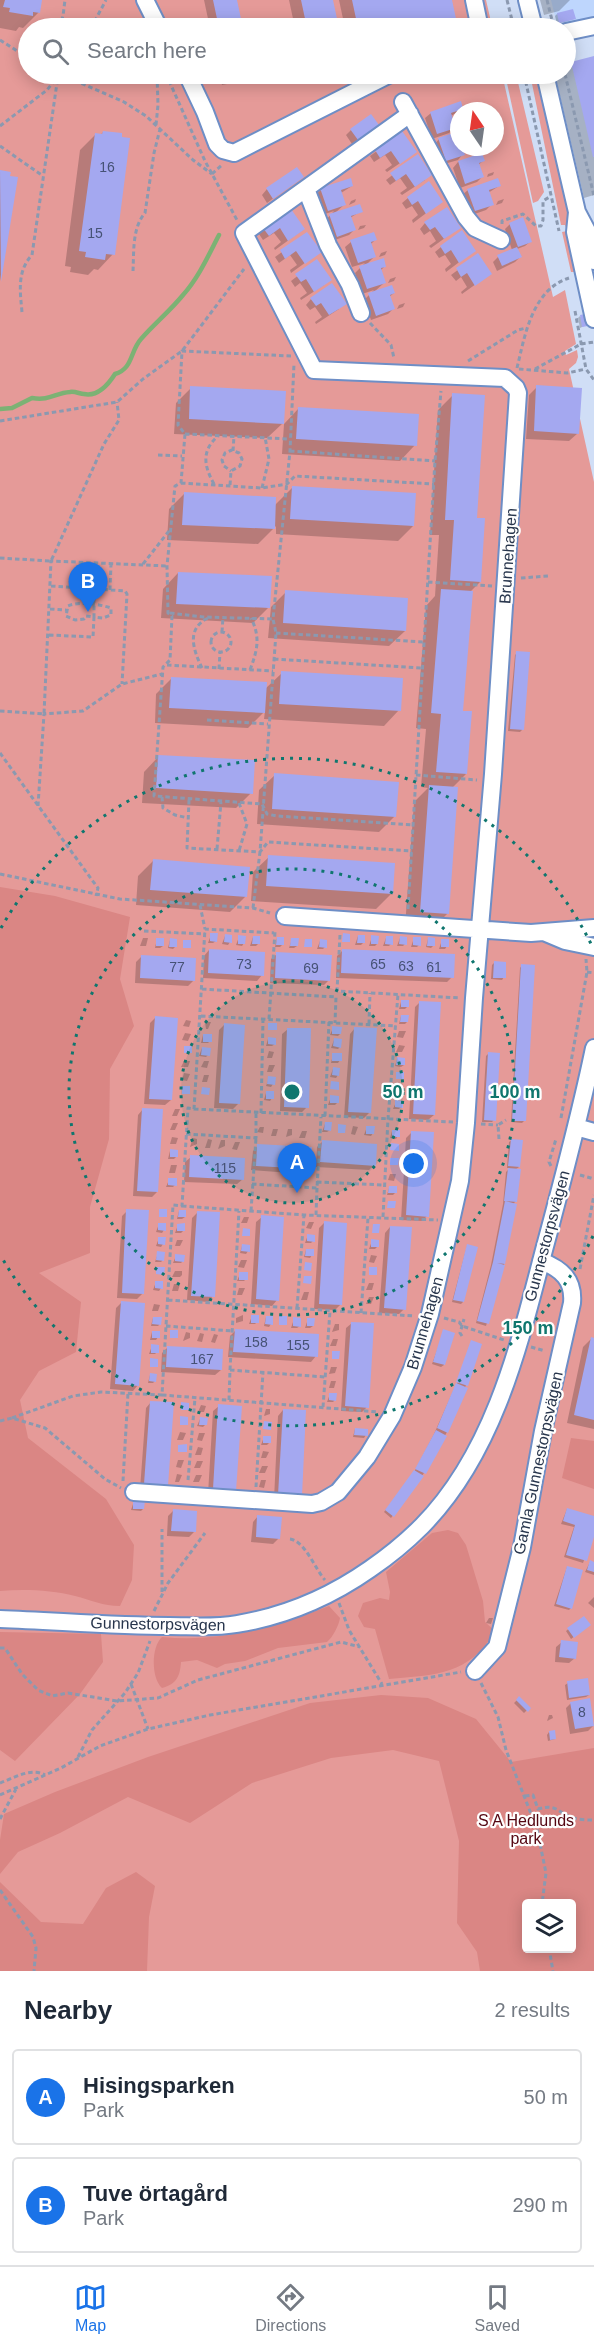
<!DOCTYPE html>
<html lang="en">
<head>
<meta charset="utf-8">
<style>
  body { margin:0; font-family:Helvetica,sans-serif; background:#f6f6f7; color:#1f2937 }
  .controls { position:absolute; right:18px; bottom:18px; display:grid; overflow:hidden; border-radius:6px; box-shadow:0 3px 15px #0003 }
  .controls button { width:54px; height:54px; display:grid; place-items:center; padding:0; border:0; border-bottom:2px solid #e0e1e3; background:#fff; color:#1f2937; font:30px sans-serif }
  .compass { position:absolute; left:450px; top:102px; width:54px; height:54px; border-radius:50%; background:#fff; box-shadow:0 3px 15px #0003; rotate:347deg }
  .you { position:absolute; left:414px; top:1164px; width:21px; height:21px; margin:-15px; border:4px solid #fff; border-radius:50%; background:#1a73e8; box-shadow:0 0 0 9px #1a73e833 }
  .badge { display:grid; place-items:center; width:39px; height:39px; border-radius:50%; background:#1a73e8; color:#fff; font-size:20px; font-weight:700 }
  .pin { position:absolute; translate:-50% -50px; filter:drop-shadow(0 2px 3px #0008) }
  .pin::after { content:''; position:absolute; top:32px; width:21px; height:18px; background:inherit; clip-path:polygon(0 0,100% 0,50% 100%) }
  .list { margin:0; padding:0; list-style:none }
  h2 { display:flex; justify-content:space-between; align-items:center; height:78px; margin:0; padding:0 24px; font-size:26px }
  h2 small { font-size:20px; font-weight:400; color:#747a83 }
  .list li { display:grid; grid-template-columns:39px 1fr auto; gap:18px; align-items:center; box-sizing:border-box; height:96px; margin:0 12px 12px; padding:0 12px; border:2px solid #e0e1e3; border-radius:6px }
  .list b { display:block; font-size:22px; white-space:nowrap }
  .list p { margin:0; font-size:20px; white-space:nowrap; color:#747a83 }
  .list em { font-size:20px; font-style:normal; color:#747a83 }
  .icon { flex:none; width:33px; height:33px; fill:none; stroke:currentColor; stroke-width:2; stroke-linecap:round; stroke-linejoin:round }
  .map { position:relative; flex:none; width:594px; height:1971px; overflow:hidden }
  .search { position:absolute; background:#fff; box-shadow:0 3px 15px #0003; left:18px; right:18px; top:18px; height:66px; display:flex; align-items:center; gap:15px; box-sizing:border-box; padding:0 21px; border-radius:33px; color:#747a83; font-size:22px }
  .sheet { height:294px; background:#fff }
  nav { display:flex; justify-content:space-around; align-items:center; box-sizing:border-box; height:84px; border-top:2px solid #e0e1e3; background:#fff; font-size:16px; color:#747a83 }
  nav a { display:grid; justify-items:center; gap:3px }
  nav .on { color:#1a73e8 }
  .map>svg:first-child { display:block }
  .built { fill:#bed6fd }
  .green { fill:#e59a98; fill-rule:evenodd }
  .forest { fill:#da8684; fill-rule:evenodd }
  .shadow { fill:#0003 }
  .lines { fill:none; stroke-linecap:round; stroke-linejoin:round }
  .stream { stroke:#7cb274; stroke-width:4.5 }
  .building { fill:#a4a8f0 }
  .minor-casing { stroke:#6e8ec6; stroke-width:20 }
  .path { stroke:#8b99b0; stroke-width:3; stroke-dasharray:4.5 3; stroke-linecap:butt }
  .minor { stroke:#fff; stroke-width:16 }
  .ring { fill:none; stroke:#0f766e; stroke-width:3; stroke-dasharray:3 6 }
  .labels { text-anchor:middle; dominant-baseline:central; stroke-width:4.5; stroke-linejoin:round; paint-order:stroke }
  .number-label { font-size:14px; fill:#465275 }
  .street-label { font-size:16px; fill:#27354c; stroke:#fefefe }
  .park-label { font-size:16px; fill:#540611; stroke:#fefefe }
  .centre { fill:#0f766e; stroke:#fefefe; stroke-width:3 }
  .ring-label { font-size:18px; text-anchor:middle; font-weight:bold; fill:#0f766e; stroke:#fefefe; stroke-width:4.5; stroke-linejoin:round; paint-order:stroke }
</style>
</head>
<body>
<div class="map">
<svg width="594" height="1971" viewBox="0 0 594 1971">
  <rect width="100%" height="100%" fill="#d0def6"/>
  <!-- built -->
  <path class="built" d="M551,0H594V22L558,28Z"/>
  <!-- green -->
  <path class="green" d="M0,0H486L492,26L503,27L28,28V74H502L553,297L565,290L576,344L565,351L566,355L577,350L578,357L576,363L569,369L594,482V1971H0ZM459,111H495V147H459ZM526,1904H572V1948H526Z
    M505,74H516L544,192L538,201L533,203Z
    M530,74H535L567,203L579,272H571L562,232L567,231L565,225H561Z"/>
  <!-- forest -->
  <path class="forest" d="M0,887L55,896L130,917L120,979L134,1026L110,1069L109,1139L90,1207V1253L39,1273L81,1302L76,1352L39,1371L20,1400L28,1438L106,1499L134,1545L132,1580L120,1606C103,1606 91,1600 75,1596C52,1590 24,1589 0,1591Z
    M571,1438L594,1441V1489L562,1478Z
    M448,1530L458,1533L466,1545L483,1601L485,1622L495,1631C470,1675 435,1675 389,1679L375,1629L364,1627L358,1616L363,1603L380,1598L389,1600L390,1592L386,1572L432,1533Z
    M329,1606L340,1618C339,1625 333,1637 327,1642L278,1648L245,1661L225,1664L217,1668L197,1660L181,1662C180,1676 177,1684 162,1688C151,1678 151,1647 162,1637C219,1643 276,1627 329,1606Z
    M0,1632L101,1634L103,1662L80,1694L15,1761L0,1750Z
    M381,1695L428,1698L476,1719L511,1762L594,1748V1971H480L477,1952L457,1923L459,1841L439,1761L393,1750L331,1758L252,1783L190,1823L128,1797L60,1833L18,1852L0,1874V1840L4,1814L55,1792L148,1757L310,1703ZM526,1904H572V1948H526Z
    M136,1872L155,1886L149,1917L147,1971H0V1882L41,1922L83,1924L106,1888Z"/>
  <!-- shadow -->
  <path class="shadow" d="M0,0H41L39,12L23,28L19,27L16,31L0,28Z
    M204,0H235L241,28H210Z
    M289,0H332L338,28H295Z
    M339,0H450L457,28H345Z
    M540,0H570L559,11L544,15Z
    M557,14L574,19L557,24L555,16Z
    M594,58V195L584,198L556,79L561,74H566V69L572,63Z
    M219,74H250L242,81L222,85Z
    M264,74H286L265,78Z
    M462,109L451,116L455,127L449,133L432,139L425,118L431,113Z
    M351,130H372L352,144L346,135Z
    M103,132L113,254L98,270L94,269L88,275L70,272L71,267L65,266L80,150L95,135L100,136Z
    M402,133L409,157L387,172L385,170L392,165L385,155L374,162L370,156Z
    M459,133V147L463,154L458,160L441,165L434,145L439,139Z
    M475,149L473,152L467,154L469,151Z
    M481,155L483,161L478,165L482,177L477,182L460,188L453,168L458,162Z
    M417,156L425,180L402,195L400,193L407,188L400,178L390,185L386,180Z
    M0,172L9,173L8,177L16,179L0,281Z
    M494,172L493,175L487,177L488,174Z
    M302,177L267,203L262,195L267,189Z
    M352,186L341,193L345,204L335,213L361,211L350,218L354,230L349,235L332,241L325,221L334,211L322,215L315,195L321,190Z
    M499,186L488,193L492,204L486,210L469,216L462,195L468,190Z
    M408,198L441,202L413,223L412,220L418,215L412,206L406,209L402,203Z
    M356,199L355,202L349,205L351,201Z
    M504,199L502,203L496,205L498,201Z
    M291,211L304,229L275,250L274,248L281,242L274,233L263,240L259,234Z
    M425,223L459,228L431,248L429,246L436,241L430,231L424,235L420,229Z
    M510,224L531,241L525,246L517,249L520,257L515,262L497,271L493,262L498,257L512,250L505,229Z
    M366,225L364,228L358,230L360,226Z
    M307,234L320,252L291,273L290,270L297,265L290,255L279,263L275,257Z
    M375,240L371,244L375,256L365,266H385L380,271L384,283L374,292L394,293L389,297L393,309L388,314L371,320L364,300L374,290L362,294L355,273L365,263L352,267L345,247L351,242Z
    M441,247L474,251L446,272L445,269L451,264L445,255L439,258L435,252Z
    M387,251L385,255L379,257L381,253Z
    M478,255L490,274L462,294L461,292L467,287L461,277L456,281L451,275Z
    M317,261L324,285L301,300L300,298L307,293L300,283L295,287L291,281Z
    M396,277L394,281L388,283L390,279Z
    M311,299L339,309L316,324L315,322L322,317L315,307L310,310L306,305Z
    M405,303L403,307L397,309L399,305Z
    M580,316L586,325L580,328L578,318Z
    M537,387L578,433L569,441L526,439L529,395Z
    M191,388L283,423L267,438L174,434L176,403Z
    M453,395L475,519L480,582L469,593L462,712L466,774L452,788L448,913L432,929L405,927L414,802L428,788L421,787L426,729L416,728L426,606L435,596L439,535H430L438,410Z
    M299,408L415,445L400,461L282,454L284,424Z
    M293,487L413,526L398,541L276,534V526L258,544L167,540L169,509L184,494L274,506Z
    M178,573L268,608L253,623L161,618L163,589Z
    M286,592L405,631L389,646L268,638L271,607Z
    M517,653L522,730L520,732L508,731L515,655Z
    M282,673L399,710L384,726L264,719L265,711L248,728L155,723L156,694L172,678L265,689Z
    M159,756L251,793L236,808L142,803L144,772Z
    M275,775L395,816L379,832L257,824L259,790Z
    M269,857L391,894L376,909L251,901L253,872Z
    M153,861L246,896L230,912L136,905L138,876Z
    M211,935L216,941L213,943H208Z
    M225,936L230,942L228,945L222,944Z
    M358,936L363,943L361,945H355Z
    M239,937L244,943L242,946L236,945Z
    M253,937L258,944L256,946H250Z
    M372,937L377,944L375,946H369Z
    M143,938H148L146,946H140Z
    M277,938L282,945L280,947H275Z
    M386,938L391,944L389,946H383Z
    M400,938L405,944L403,946H397Z
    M414,938L419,945L417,947H411Z
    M157,939L163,946L160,948H155Z
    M292,939L297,946L294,948H289Z
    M428,939L433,946L431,948L426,947Z
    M170,940L175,947L173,949L168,948Z
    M442,940L447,946L445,949H439Z
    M320,941L325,947L323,949H317Z
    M209,950L262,975L257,981L203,978L204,956Z
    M343,950L452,977L447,982L336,978L337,956Z
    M277,954L329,980L324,985L270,983L271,959Z
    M142,956L194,980L188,986L135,983L136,962Z
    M494,963L504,977L502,980L491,979L492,965Z
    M522,965L524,1121L522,1123L511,1122L520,968Z
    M401,1002L407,1007L405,1009H399Z
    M420,1002L434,1115L428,1120L409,1119L415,1007Z
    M401,1016L407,1022L405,1024H399Z
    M155,1018L171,1100L165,1105L144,1104L150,1023Z
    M186,1020L191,1021L189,1027L183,1026Z
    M205,1022H211L208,1029H206Z
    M224,1025L238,1104L233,1109L214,1108L219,1030Z
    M333,1028L340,1034L338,1036L330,1035Z
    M355,1028L369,1113L364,1118L344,1117L350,1034Z
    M288,1029L307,1107L302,1112L280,1111L282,1034Z
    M399,1031H406L403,1038L397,1037Z
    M185,1033L191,1034L188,1041L182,1040Z
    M203,1035L210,1041L208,1043H201Z
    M268,1039L275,1044L272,1046H266Z
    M334,1040L340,1047L338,1049L331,1048Z
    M399,1045L405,1046L402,1052H396Z
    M202,1048L208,1055L206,1057L199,1056Z
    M269,1051L274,1052L272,1058H267Z
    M488,1054L494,1120L492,1122H482L486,1056Z
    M333,1055L340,1060L338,1063H331Z
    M397,1059L404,1065L401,1067L395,1066Z
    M184,1061H190L188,1067H181Z
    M204,1061H209L207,1068L201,1067Z
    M269,1065H275L272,1072H267Z
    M333,1069L338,1075L336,1078L330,1077Z
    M184,1073L190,1074L187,1081L182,1080Z
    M204,1075H209L207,1082H202Z
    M269,1078L273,1084L271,1087L266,1086Z
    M396,1087L402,1088L400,1094H394Z
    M266,1093L272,1098L270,1101L264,1100Z
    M331,1097L337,1103L335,1105H328Z
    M396,1102L401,1107L399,1109H393Z
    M143,1109L157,1192L152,1197L133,1196L138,1115Z
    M175,1109H180L177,1116H172Z
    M173,1123H178L175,1130H170Z
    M325,1124L330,1130L327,1132H322Z
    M353,1126L358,1127L355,1135L351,1134Z
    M260,1127H264L263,1133L257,1132Z
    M367,1127L373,1133L371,1136L364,1135Z
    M273,1129H278L276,1136H271Z
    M288,1129H292V1135L286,1137Z
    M302,1131H307L305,1138H299Z
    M392,1131L398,1136L396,1139L390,1138Z
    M412,1132L427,1216L422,1221L401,1220L406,1138Z
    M172,1137L178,1138L176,1144H170Z
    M193,1138L197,1139V1144L190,1147Z
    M208,1139L212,1140L210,1148H205Z
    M221,1140H225V1146L218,1149Z
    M512,1140L519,1167L515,1170L516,1201L513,1204L516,1205L504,1265L486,1326L476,1323L491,1265L503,1204L506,1172L510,1168H507L509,1142Z
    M235,1142H240L237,1150L232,1149Z
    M322,1142L374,1165L369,1170L316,1167L317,1147Z
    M258,1146L309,1168L304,1174L251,1170L253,1151Z
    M170,1151L176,1157L174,1159H168Z
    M191,1157L243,1179L237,1184L184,1182L185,1162Z
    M171,1165H177L175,1173H169Z
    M390,1174H396L394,1181L388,1180Z
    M169,1180L175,1185L173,1187H166Z
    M389,1188L395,1193L393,1195H387Z
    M127,1211L143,1293L137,1299L117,1298L122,1216Z
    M179,1211L185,1217L182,1219H177Z
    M197,1213L213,1296L208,1302L187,1300L192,1218Z
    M244,1217H249L247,1223H241Z
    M262,1217L277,1300L272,1306L251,1304L256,1222Z
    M309,1222H314L311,1229L306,1228Z
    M324,1223L341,1304L335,1310L314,1309L319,1228Z
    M159,1224L164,1230L162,1233L156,1232Z
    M178,1225L184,1230L181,1233H175Z
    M390,1227L404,1309L399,1314L379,1313L385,1233Z
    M308,1235L313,1241L311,1243H305Z
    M159,1238L163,1244L161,1247L156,1246Z
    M177,1240H183L180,1246H175Z
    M372,1241L377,1247L375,1249H369Z
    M242,1246L248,1251L246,1254L240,1253Z
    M467,1246L463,1302L461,1304L452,1302Z
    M306,1250L312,1255L310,1258L304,1257Z
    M158,1253L163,1260L161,1262H155Z
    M371,1255L377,1256L374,1263L369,1262Z
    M176,1256L183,1261L181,1263H173Z
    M241,1260H247L244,1268L238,1267Z
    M175,1271H182V1275L180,1277H172Z
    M240,1274L246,1279L244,1281H237Z
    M156,1282L161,1288L159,1291L153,1290Z
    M369,1283H374L372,1290H366Z
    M174,1284H180L178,1291H172Z
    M239,1288H245L242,1295H237Z
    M304,1292H309L307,1300H301Z
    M369,1297H374L371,1304H366Z
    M121,1303L138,1385L133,1391L110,1389L116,1308Z
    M154,1304L160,1305L158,1311H152Z
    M243,1315V1321L236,1323V1318Z
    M252,1316L257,1322L255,1324H249Z
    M266,1317L271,1324L269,1327L264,1326Z
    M153,1318L160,1324L158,1326H151Z
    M294,1319L300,1326L297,1328H291Z
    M308,1319L313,1326L310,1328H305Z
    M352,1323L367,1407L362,1412L341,1411L346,1328Z
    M335,1324H339V1330L332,1332Z
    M235,1331L316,1356L311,1362L228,1357L230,1336Z
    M444,1331V1365L441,1367L432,1364Z
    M152,1332L158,1337L156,1340H150Z
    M186,1332L190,1333V1338L183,1341Z
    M200,1333L204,1334L202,1342L197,1341Z
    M214,1334L218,1335L215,1343L211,1342Z
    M333,1339H338L336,1346H330Z
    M591,1339L594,1340V1429L567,1423L583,1347Z
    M472,1343L466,1385L447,1432L424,1473L391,1518L384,1512L413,1474L434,1434L454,1389H455Z
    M152,1346L157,1352L155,1354H149Z
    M168,1347L221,1370L215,1375L161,1372L162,1353Z
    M331,1367H337L335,1373L329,1374Z
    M150,1375L155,1381L153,1383H148Z
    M331,1381H336L334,1388H329Z
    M330,1394L335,1400L333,1402H327Z
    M151,1402L167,1485L161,1490L140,1489L146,1408Z
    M201,1405L206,1406L204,1412H198Z
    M219,1406L235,1490L208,1494L213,1411Z
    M266,1409H270V1414L264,1416Z
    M283,1410L300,1495L274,1499L278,1416Z
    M200,1419L205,1425L203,1427L197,1426Z
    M355,1429L366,1435L364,1438L353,1437Z
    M180,1432L186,1433L183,1440H177Z
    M199,1433H205L202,1441L197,1440Z
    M264,1437L269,1443L267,1445H261Z
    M198,1447L203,1448L201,1455H195Z
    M263,1451L269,1452L266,1458H261Z
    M178,1460H184L181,1468L176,1467Z
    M197,1461H203L200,1468H194Z
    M262,1466H268L265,1473H259Z
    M177,1474L182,1475L179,1482H175Z
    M196,1475H202L199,1482H193Z
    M261,1480H266L264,1488L259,1487Z
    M134,1501L143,1509L141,1511L131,1510Z
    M567,1509L594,1517V1532L583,1563L564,1557L574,1527L561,1524Z
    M173,1511L194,1532L189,1537L167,1536L168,1516Z
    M258,1516L279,1538L273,1544L251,1542L253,1522Z
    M590,1562L594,1563V1575L585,1572Z
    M567,1567L571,1608L569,1610L554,1606Z
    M594,1597V1608L588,1603Z
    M489,1618H493L491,1624L486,1623Z
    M583,1618L587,1627L571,1639L566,1631Z
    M562,1642L575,1658L569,1663L555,1662L556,1647Z
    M568,1683L589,1695L586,1697L567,1700L565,1685Z
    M519,1698L529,1708L524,1713L514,1703Z
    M571,1703L593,1726L588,1731L570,1734L566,1708Z
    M549,1715H552L553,1718L547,1721Z
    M549,1732L555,1739L548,1741L547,1735Z"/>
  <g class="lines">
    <!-- stream -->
    <path class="stream" d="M0,409L12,408L32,398C50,401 55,393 70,392C75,391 80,394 84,394C98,397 108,385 115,374C133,369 130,351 141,339C155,323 170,311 183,295C199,277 208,256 219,235"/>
  </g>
  <!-- building -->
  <path class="building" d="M5,0H42L40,13L33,12V16L9,12L10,8L3,7Z
    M213,0H237L243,28H219Z
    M301,0H333L339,28H307Z
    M352,0H452L458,28H358Z
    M573,9L576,19L559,23L557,13Z
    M594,56V157H593L571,62Z
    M461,101L463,109L451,113L456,128L437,134L430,112Z
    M371,114L379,125L358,140L350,129Z
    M103,131L122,133V137L130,138L115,255L106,254L105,260L85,257L86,252L79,251L95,133L102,134Z
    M402,131L417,152L400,164L391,151L380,158L375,150Z
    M459,131V147H462L465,155L446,161L438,138Z
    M482,153L485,161L479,163L484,177L465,184L458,161Z
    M418,154L432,175L415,187L406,174L396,181L390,173Z
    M297,167L304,177L273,199L266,188Z
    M0,170L11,172L10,176L18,177L1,282Z
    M351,178L353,186L341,190L346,205L328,211L320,188Z
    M498,178L501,186L489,190L494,205L475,211L467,189Z
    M429,181L443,202L426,214L418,201L412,205L407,197Z
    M360,204L363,212L351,216L356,230L337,237L329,214Z
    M447,207L461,228L444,239L435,227L430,230L424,222Z
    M291,209L305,229L288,241L280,228L269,236L263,228Z
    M523,217L532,242L518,247L509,223Z
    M462,230L476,251L459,263L451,250L445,254L440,246Z
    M307,232L322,252L305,264L296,251L285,259L280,250Z
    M374,232L377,240L371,242L376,257L358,263L350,240Z
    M517,247L522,257L502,266L497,255Z
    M478,253L492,274L475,286L467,273L461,277L456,268Z
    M384,258L386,267L381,268L386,283L367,289L359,266Z
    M317,259L332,280L314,292L306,279L301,282L295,274Z
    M332,283L347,304L329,315L321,303L316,306L310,298Z
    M392,285L395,293L390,295L395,309L376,316L368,293Z
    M585,314L588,326L582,327L580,315Z
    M536,385L582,388L579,434L534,431Z
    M190,386L286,391L284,424L189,419Z
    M452,393L485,395L477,518H485L481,582L450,580L454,520H445Z
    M298,407L419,414L417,446L296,439Z
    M292,486L416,493L414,526L290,519Z
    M184,492L276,497L275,529L182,525Z
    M178,572L272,576L270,608L176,604Z
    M441,589L473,591L463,711H472L467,774L436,772L441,714L431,713Z
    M285,590L408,598L406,631L283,623Z
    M516,651L530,652L524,730L510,729Z
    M281,671L403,678L401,711L279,704Z
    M171,677L267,682L265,713L169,708Z
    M158,755L255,760L253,794L156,788Z
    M274,773L399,782L396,817L272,809Z
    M429,785L458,787L449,914L420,912Z
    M268,855L395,863L393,894L266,886Z
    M153,859L250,867L247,897L150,890Z
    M210,933H218L217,942L210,941Z
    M343,933L350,934V942H342Z
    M225,934L232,935V943L224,942Z
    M238,935L246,936L245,944H238Z
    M358,935H365V943H357Z
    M371,935L379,936L378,944H371Z
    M253,936H260V944H252Z
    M386,936H393V945L385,944Z
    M400,936L407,937V945L399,944Z
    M277,937H284V945H276Z
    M413,937H421V946L413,945Z
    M428,937L435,938V946H427Z
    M156,938H164V946H156Z
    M170,938L177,939V947H169Z
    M291,938H299L298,946H290Z
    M305,939H312V947H304Z
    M320,939L327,940V948L319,947Z
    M441,939H449V947H441Z
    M183,940H191V948H183Z
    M209,949L265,952L264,976L208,973Z
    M342,949L455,954L454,978L341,973Z
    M276,952L332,955L330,981L275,978Z
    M141,955L196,958L195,981L140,978Z
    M494,961L506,962V978H493Z
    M521,964L535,965L526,1121H512Z
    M401,1000H409V1007H401Z
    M419,1001L441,1002L435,1115L413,1114Z
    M401,1015H409L408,1022H400Z
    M155,1016L178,1018L172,1100L149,1099Z
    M224,1023L245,1025L240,1104L219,1103Z
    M268,1023H277V1030H268Z
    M332,1026L342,1027L341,1034H332Z
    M354,1027L377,1028L371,1113L348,1112Z
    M287,1028H311L309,1108L284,1107Z
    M203,1034H212V1042H203Z
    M268,1037L276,1038V1045L268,1044Z
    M334,1038L342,1039L341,1048L333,1046Z
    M184,1046H192V1053H184Z
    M202,1047L211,1048L210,1056L201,1055Z
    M488,1052L500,1053L496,1121L484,1120Z
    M332,1053H342V1061H332Z
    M397,1057L405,1058V1065H396Z
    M333,1067L340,1068L339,1076L332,1075Z
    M396,1072H404V1079H396Z
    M268,1076L276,1077L275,1085L267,1084Z
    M331,1081L339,1082V1090L330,1089Z
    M182,1086H190V1094H182Z
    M202,1087L210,1088L209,1095L201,1094Z
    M266,1091H274V1099H266Z
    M330,1095L339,1096V1103H330Z
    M395,1100L403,1101V1108L395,1107Z
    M142,1108L163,1109L158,1192L137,1191Z
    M325,1122H332L331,1131L324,1130Z
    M338,1124L346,1125L345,1133H338Z
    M366,1126H375L374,1134H366Z
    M392,1130H400V1137H392Z
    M411,1131L434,1132L429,1217L406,1215Z
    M511,1139L523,1140L520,1167L508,1166Z
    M322,1140L377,1144L376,1166L320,1162Z
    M391,1143L399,1144V1151L390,1150Z
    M257,1144L312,1147L311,1169L256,1166Z
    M170,1149L178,1150V1157H170Z
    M190,1155L245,1158L244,1180L189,1177Z
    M390,1158H399L398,1165H390Z
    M508,1168L521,1169L517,1202L504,1201Z
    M168,1178H177V1186L168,1185Z
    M389,1186H397V1193H388Z
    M388,1201H396L395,1208H387Z
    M505,1201L517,1204L505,1264L497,1263L505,1265L489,1324L477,1321L493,1262Z
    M126,1209L149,1210L144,1294L122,1293Z
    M159,1209H167V1217H159Z
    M179,1210H186V1217H178Z
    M197,1211L220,1212L215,1297L191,1296Z
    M261,1215L284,1217L279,1301L256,1299Z
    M324,1221L347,1223L342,1305L319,1304Z
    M158,1223H166V1231L158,1230Z
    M185,1223V1231H177V1224Z
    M373,1224H380L379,1233H372Z
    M390,1226L412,1227L406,1310L384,1308Z
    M243,1228L250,1229V1236H242Z
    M307,1234L315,1235V1242L307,1241Z
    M158,1237H166L165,1245L158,1244Z
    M371,1239L379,1240V1247H371Z
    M242,1244L250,1245V1252L241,1251Z
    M467,1244L478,1247L464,1302L453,1300Z
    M306,1249H314V1256H305Z
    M157,1251L165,1252L164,1261L156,1260Z
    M175,1254L185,1255L184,1262L175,1261Z
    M305,1262L312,1263L311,1271L304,1270Z
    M156,1267H165L164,1275L156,1274Z
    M369,1267H377V1275H369Z
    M239,1272H248V1280H239Z
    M304,1276H312L311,1284L303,1283Z
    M155,1281H163V1289L155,1288Z
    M121,1301L145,1303L139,1386L115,1384Z
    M251,1315H259V1323H251Z
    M266,1316H273V1325L265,1324Z
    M279,1316H287V1325H279Z
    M153,1317H162L161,1325L152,1324Z
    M293,1317L301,1318V1327L293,1326Z
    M307,1318H315L314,1326H307Z
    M351,1322L374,1323L369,1408L345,1406Z
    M235,1329L319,1334L318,1357L233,1352Z
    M443,1329L455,1333L445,1365L433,1362Z
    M170,1330H178V1338H170Z
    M152,1331H160V1338H152Z
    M591,1337L594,1338V1420L574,1415Z
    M471,1340L482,1344L468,1386L456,1382Z
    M151,1344L159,1345V1353H151Z
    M167,1346L223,1349L222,1370L166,1367Z
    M332,1351H340L339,1359H332Z
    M150,1358L158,1359V1367H150Z
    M150,1373L157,1374L156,1382L149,1381Z
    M456,1383L468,1388L448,1433L437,1428Z
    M329,1393H337L336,1401L329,1400Z
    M150,1401L174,1402L168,1486L144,1484Z
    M181,1402L189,1403V1410H181Z
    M218,1404L242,1406L236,1491L213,1489Z
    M283,1409L306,1410L302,1496L278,1495Z
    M180,1416L188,1417V1425H180Z
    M200,1417L208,1418L207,1425H199Z
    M264,1421L272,1422L271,1430L263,1429Z
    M355,1428L368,1429V1436L354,1435Z
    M436,1430L447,1436L426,1474L415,1469Z
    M263,1436H271V1443H263Z
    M187,1444V1452H178V1445Z
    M414,1470L424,1476L394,1517L385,1510Z
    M133,1500H145L144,1509H133Z
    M567,1508L594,1516V1537L587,1561L566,1555L575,1525L563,1521Z
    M173,1509L197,1511L196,1532L171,1531Z
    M257,1515L282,1517L280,1539L256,1537Z
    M590,1560L594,1562V1572L587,1570Z
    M567,1566L583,1570L572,1609L556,1604Z
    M584,1616L591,1625L574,1638L567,1628Z
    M561,1640L578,1642L576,1659L559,1657Z
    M588,1678L590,1695L569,1698L567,1681Z
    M519,1696L531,1708L528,1712L516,1700Z
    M590,1698L594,1726L575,1729L570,1702Z
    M555,1730L556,1739L550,1740L549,1731Z"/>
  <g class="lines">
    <!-- minor casing -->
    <g class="minor-casing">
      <path id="minor" d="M145,0L159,28
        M527,0L534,28
        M474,28L479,24L474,0
        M566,32L594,26
        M187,74L205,112L217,144L223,150L234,153L390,74
        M545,74L577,212L587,231L594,261
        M403,102L466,217L475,228L501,240
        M306,189L328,245L350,285L361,313
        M577,212L575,232L594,319
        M285,916L531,933L594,928
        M546,933L565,941L594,947
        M576,1127L594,1132
        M134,1492L312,1504L321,1502L338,1492L367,1457L392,1416L413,1367L430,1314L460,1181L466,1123L474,998L493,774L518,393L516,388L505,378L314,370L244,233L410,114
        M0,1619C56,1621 113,1626 169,1626C192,1626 215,1628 237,1624C286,1616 330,1597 370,1569C389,1556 406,1542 422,1526C494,1453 519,1346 544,1250C562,1183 580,1116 594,1048
        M475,1671L497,1647L522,1547L543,1431L572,1303C574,1280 562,1269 541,1261"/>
    </g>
    <!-- path -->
    <path class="path" d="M507,0L514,28
      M547,0L553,24
      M493,22L511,19
      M59,28L63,16L65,0
      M91,28L106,0
      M0,40L28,58
      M53,74L74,80L124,102L146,116L193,160L212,174
      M166,74L205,161L237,220
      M524,74L559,231
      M565,74L594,196
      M156,125L158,105L157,74
      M0,126L47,90L60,74
      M0,146L43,176
      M212,174L222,165
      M502,224V221L523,214L536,226H541L543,220V201L551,196
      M133,271C134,252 132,228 145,213L154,153L160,129
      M575,311L586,369L594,380
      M22,312C20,291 17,271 32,255L58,76
      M370,323L391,345L394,358
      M291,356L182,351L178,425L185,434L181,483L175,486L167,566L168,613L172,616L170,660L163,667L154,796L262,804L267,814L277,816L414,825
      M468,361L518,330L526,328
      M517,368C525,335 532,290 569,278
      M519,369L567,373L586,369
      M535,369L581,344L594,342
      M0,421L117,402L143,379L182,351L244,269
      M185,434L289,439
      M233,451L234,436
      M290,451L435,461
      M158,455L182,456
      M181,483L262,488L287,484L295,476L434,484
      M214,484C204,466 201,451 218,436
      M230,485L231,471L240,466L242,459L239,453L232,450L225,453L222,460L224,466L231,471
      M262,488L269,459L265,437
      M0,558L51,561L104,444L119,420L117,402
      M143,564L169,531
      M521,578L548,576
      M428,582L492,586
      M51,586L125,591L127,594L122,684
      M110,590L111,564
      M50,609L66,610
      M170,613L203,617L273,619
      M211 642a10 10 0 1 1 20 0a10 10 0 1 1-20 0Z
      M222,632L223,617
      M276,633L423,642
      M49,635L93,637L94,617L86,616L84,619L75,620L66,616L68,606C79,601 99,604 111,608V615L103,618L94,617V589
      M274,659L422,668
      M167,665L273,671
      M202,668C193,649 186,629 208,618
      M219,669L220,652
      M250,670C257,651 261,638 251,618
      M0,711L44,714L51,561L167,566
      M207,720L268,724
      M0,753L92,880L98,888L96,896
      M416,775L477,780
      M162,797L163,808L175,815L188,818
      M189,800L187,848L260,852L268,842L412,851
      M239,803L247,824L239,851
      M38,806L44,714L83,711L122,684L162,674
      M217,849L221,802
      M0,874L120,899L253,908L270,913
      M200,905L205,929
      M253,908L260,852L276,633L273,619L290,451L294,364
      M408,909L435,461L441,391
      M144,931L205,934
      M340,935L337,991L460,998
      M587,972L594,973
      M202,989L336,997L335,1023
      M201,1016L396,1026
      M269,1019L275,932
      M369,1024L370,993
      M194,1109L453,1122
      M261,1113L263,1019
      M325,1116L329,1022
      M561,1118L587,972L586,959
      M481,1124L498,1125
      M186,1134L256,1138V1113
      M499,1139L498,1125L506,1120
      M551,1166L549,1162L556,1139
      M580,1175L594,1179
      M317,1182L384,1185
      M252,1184L317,1188L321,1117
      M182,1206L304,1215L438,1220
      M251,1211L256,1138
      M316,1215L317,1188
      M383,1217L388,1119L398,994
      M580,1269L594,1195
      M168,1300L414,1316
      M297,1308L304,1215
      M361,1313L368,1218
      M444,1318L459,1322L462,1326L504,1340
      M166,1326L233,1331
      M462,1336L460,1333L464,1319
      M531,1347L545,1351
      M230,1370L239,1211
      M162,1395L379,1412
      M229,1400L230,1370L325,1377
      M323,1407L330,1311
      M12,1418L73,1396L101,1392L162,1395L173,1205L182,1206L188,1108L194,1109L205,929L274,933
      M0,1421L12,1418L45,1428L105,1479L121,1488
      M188,1480L195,1398
      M123,1481L128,1393
      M256,1487L263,1372
      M290,1539C305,1541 315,1569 325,1580
      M162,1592V1529
      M339,1603L349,1630L382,1684
      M154,1611L168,1583L205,1533
      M0,1648H5L22,1674L38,1690L52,1696L68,1693L117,1701L158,1698L198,1680L341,1642L360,1647
      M481,1683L498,1717L506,1750L537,1829L546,1873L542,1904
      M131,1684L148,1729
      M78,1757L92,1730L125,1693L138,1673L150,1641
      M0,1783C14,1778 31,1767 45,1775
      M0,1795L61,1768L100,1746L148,1729L210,1715L461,1672
      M525,1796L533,1795L538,1809C558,1803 558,1814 574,1818C580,1820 588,1820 594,1820
      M0,1819L16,1789
      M0,1890L33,1937L36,1948L34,1971
      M549,1948L553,1971"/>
    <!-- minor -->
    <use href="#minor" class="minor"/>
  </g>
  <!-- distance rings -->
  <circle cx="292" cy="1092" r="111" fill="#0f766e" fill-opacity=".12"/>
  <g class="ring">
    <circle cx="292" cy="1092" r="111"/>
    <circle cx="292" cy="1092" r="223"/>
    <path d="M593 1236A334 334 0 0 1 1 1256M1 928A334 334 0 0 1 593 948"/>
  </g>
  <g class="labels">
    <!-- number labels -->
    <g class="number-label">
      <text x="107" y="167">16</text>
      <text x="95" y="233">15</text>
      <text x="244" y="964">73</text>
      <text x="378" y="964">65</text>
      <text x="406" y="966">63</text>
      <text x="177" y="967">77</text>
      <text x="434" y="967">61</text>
      <text x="311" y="968">69</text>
      <text x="225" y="1168">115</text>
      <text x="256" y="1342">158</text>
      <text x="298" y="1345">155</text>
      <text x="202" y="1359">167</text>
      <text x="582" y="1712">8</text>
    </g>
    <!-- street labels -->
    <g class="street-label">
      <text transform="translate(508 556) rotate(-86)">Brunnehagen</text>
      <text transform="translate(547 1236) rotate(-75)">Gunnestorpsvägen</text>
      <text transform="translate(425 1323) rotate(-74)">Brunnehagen</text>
      <text transform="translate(538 1463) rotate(-78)">Gamla Gunnestorpsvägen</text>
      <text transform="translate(158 1624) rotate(1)">Gunnestorpsvägen</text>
    </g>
    <!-- park labels -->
    <g class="park-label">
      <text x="526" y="1820">S A Hedlunds<tspan x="526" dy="18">park</tspan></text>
    </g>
  </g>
  <circle cx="292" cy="1092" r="9" class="centre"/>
  <g class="ring-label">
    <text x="403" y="1098">50 m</text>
    <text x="515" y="1098">100 m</text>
    <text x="528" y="1334">150 m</text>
  </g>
</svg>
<div class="controls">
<button><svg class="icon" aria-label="layers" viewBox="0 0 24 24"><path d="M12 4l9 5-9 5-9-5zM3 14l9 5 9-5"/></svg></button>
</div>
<svg class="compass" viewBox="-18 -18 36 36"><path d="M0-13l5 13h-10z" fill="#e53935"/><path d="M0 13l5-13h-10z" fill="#747a83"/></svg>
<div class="you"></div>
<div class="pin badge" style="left:297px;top:1193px">A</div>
<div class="pin badge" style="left:88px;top:612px">B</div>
<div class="search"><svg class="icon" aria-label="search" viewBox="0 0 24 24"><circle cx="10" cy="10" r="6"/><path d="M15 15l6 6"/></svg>Search here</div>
</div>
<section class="sheet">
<h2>Nearby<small>2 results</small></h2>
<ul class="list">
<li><span class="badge">A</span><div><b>Hisingsparken</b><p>Park</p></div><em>50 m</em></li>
<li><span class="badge">B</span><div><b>Tuve örtagård</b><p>Park</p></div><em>290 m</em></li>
</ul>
</section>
<nav>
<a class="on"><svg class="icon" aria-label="map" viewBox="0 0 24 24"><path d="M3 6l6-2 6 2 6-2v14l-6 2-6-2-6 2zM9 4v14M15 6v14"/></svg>Map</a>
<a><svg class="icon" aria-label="directions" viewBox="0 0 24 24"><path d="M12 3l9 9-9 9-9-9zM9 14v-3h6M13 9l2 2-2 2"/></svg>Directions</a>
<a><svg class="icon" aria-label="saved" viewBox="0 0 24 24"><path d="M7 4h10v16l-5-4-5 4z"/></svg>Saved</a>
</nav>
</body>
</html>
